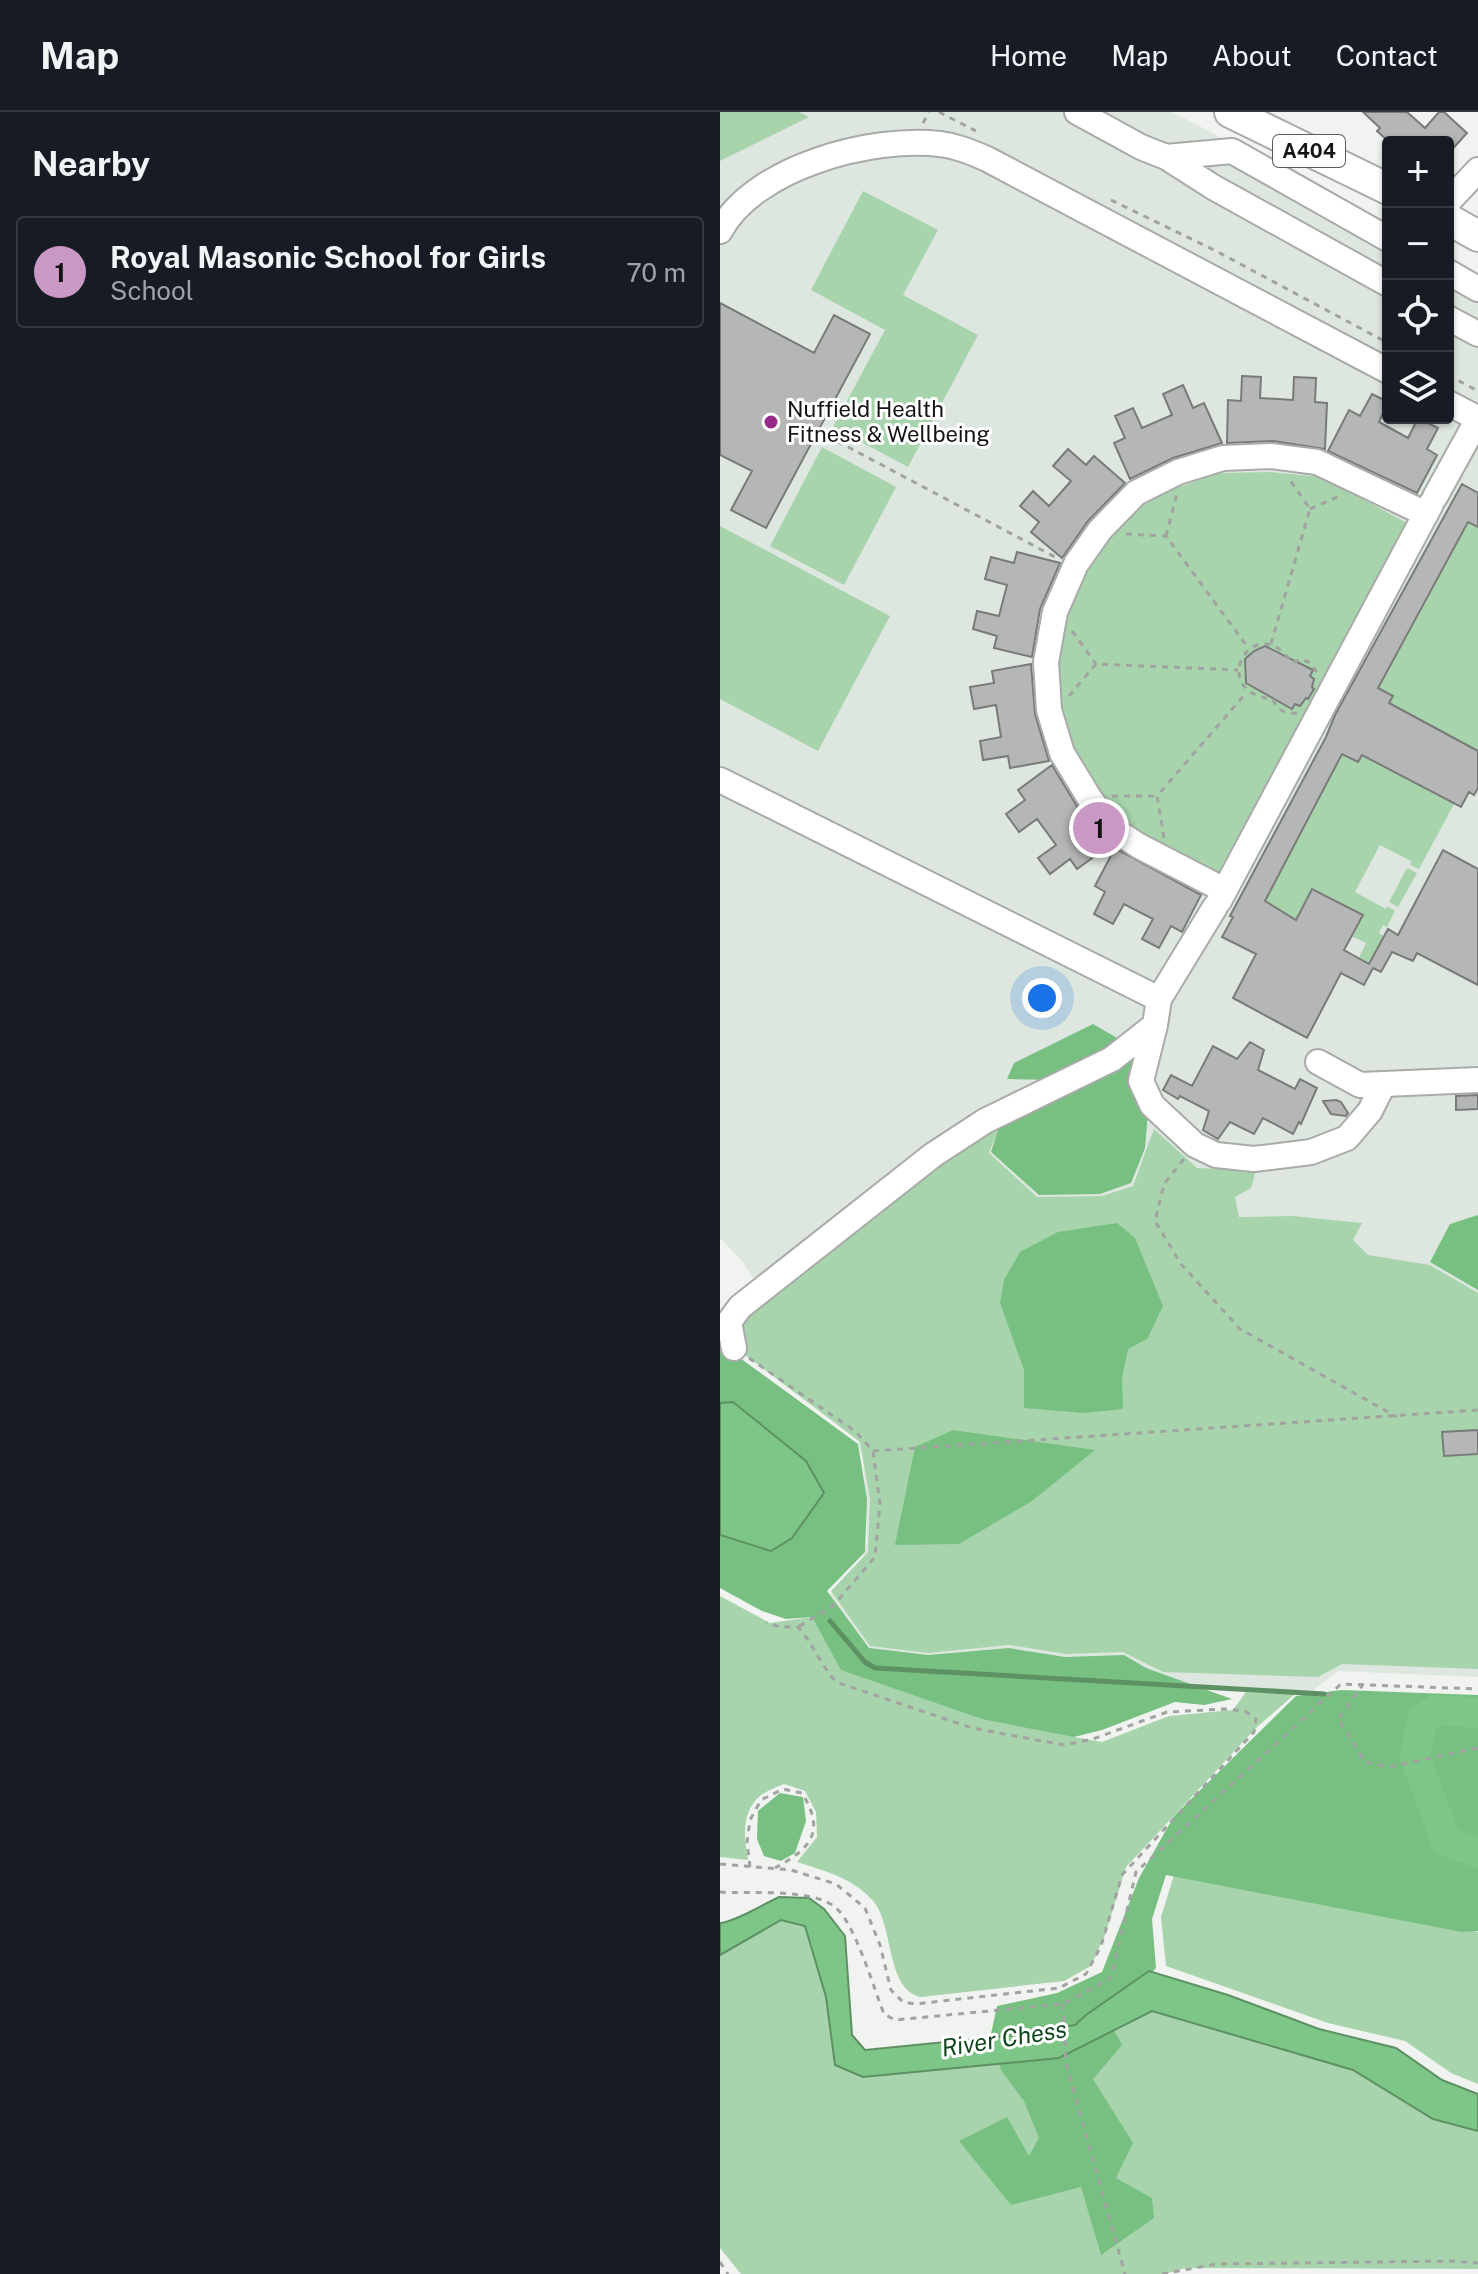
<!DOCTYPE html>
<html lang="en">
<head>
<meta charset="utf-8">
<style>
  body { margin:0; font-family:"Public Sans",sans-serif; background:#242831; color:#f1f3f6 }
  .controls { position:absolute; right:24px; top:24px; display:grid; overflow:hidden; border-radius:8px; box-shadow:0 2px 6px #0004 }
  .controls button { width:72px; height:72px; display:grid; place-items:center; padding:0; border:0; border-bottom:2px solid #363941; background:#171b24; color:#f1f3f6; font:40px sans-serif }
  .you { position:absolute; left:322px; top:886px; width:28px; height:28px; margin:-20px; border:6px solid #fff; border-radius:50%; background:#1a73e8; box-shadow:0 0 0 12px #1a73e833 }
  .badge { display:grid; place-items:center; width:52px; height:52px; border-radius:50%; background:#c998c5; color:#111; font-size:26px; font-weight:700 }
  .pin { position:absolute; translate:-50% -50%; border:4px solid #fff; box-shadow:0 2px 8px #0006 }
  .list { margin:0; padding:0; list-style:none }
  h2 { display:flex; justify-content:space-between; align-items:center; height:104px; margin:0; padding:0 32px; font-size:34px }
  h2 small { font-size:26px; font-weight:400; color:#9ea1a6 }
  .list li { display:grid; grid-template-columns:52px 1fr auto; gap:24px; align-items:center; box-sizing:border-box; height:112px; margin:0 16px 16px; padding:0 16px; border:2px solid #363941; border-radius:8px }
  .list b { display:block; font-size:30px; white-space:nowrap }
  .list p { margin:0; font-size:26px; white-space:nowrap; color:#9ea1a6 }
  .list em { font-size:26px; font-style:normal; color:#9ea1a6 }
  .icon { flex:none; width:44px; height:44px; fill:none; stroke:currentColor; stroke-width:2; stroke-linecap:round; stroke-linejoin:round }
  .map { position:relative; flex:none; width:758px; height:2162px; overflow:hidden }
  header { display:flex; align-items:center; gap:48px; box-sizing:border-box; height:112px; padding:0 40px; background:#171b24; border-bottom:2px solid #363941 }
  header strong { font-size:38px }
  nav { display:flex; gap:44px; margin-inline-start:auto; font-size:28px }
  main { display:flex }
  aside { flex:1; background:#171b24 }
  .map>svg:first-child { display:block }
  .built { fill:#dee7df }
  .green { fill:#a7d4ac }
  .forest { fill:#77c081 }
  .water { fill:#7dc687; stroke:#5d9164; stroke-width:2 }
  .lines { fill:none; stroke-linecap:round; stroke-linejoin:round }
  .stream { stroke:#5d9164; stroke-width:5 }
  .river { stroke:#7dc687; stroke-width:30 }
  .building { fill:#b4b7b5; stroke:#797b79; stroke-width:2 }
  .minor-casing { stroke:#a8aba8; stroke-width:28 }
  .major-casing { stroke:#a8aba8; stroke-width:34 }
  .path { stroke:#a1a3a1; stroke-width:3; stroke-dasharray:6 6; stroke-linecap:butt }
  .minor { stroke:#fff; stroke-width:24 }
  .major { stroke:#fff; stroke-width:30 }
  .poi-dot { fill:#982989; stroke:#fff; stroke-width:3 }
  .labels { text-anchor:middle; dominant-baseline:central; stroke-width:6; stroke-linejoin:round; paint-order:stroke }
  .shield { fill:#fff; stroke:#5a5a5a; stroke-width:2 }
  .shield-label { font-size:20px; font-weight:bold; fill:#131413 }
  .poi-label { font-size:22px; fill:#131413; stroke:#fff; text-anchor:start }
  .water-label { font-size:24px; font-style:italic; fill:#10461d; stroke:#fff }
</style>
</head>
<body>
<header>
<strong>Map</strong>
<nav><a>Home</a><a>Map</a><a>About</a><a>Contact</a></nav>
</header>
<main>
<aside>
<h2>Nearby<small></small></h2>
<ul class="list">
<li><span class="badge">1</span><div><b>Royal Masonic School for Girls</b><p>School</p></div><em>70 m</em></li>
</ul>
</aside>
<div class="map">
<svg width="758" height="2162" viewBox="0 0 758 2162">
  <rect width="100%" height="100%" fill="#f0f3f0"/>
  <!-- built -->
  <path class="built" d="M0,0H452L668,112V306H728V144L758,161V1565L618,1559L589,1582L185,1565L86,1494L119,1477L141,1451L147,1430L146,1387L143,1349L136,1324L22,1149L0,1126Z"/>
  <!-- green -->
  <path class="green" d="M0,0H79L89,5L0,49Z
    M143,79L218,118L183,183L258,223L188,355L113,315L165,218L91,178Z
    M102,335L176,375L124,473L50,434Z
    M550,360L602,365L687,411L499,768L398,710L346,633L336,586L339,515L358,462L401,409L440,382L498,361Z
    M749,410L758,415V639L669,591L673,584L658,576Z
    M0,414L170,504L98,639L0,587Z
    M622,642L638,650L642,643L734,692L699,757L690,753L691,749L660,733L635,780L666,797L667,794L675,799L667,815L663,813L659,821L664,824L649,851L639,846L646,831L631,824L642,803L593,777L567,825L561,799L555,795L541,796Z
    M687,756L697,761L678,795L669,790Z
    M283,1005L269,1041L317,1085L382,1084L413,1074L434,1017L477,1056L536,1058L531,1076L515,1085L519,1105L573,1104L642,1111L633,1128L648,1143L710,1153L758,1181V1557L622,1552L598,1565L443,1560L403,1540L346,1542L289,1533L208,1541L150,1534L111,1479L148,1440L150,1387L140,1330L24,1242L17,1220L22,1203L227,1039Z
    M0,1484L50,1511L92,1505L122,1558L354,1625L382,1630L449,1604L513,1598L526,1580L575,1582L537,1615L406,1755L385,1823L371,1854L344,1869L201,1885C166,1878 174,1815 154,1790C134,1766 105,1759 77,1750L97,1725L96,1700L85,1679L64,1672C57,1675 46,1679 40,1684C21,1700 24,1726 28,1748L0,1745Z
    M454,1763L758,1820V1972L731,1961L685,1929L608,1911L446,1854L441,1805Z
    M61,1808L85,1813L106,1885L115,1952L339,1946L431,1899L633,1958L713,2007L758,2019V2157L465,2156L445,2162H21L0,2136V1843Z"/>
  <!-- forest -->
  <path class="forest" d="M373,912L404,930L414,950L428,1000L425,1036L411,1071L380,1082L319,1083L271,1040L279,1015L333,968L287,967L294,951Z
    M758,1103V1178L710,1150L730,1112Z
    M397,1111L415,1126L443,1194L427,1227L408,1237L402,1266L403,1297L364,1301L304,1296V1258L280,1191L284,1168L300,1140L338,1120Z
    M0,1239L20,1246L138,1332L147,1387L145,1440L107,1479L149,1536L208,1543L289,1536L345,1545L404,1543L426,1556L512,1587L484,1593L455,1590L382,1618L354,1625L262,1607L121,1558L92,1505L66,1507L42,1499L0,1476Z
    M233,1318L375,1338L312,1389L239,1432L175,1433L195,1335Z
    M621,1578L758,1583V1819L742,1820L446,1763L432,1807L436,1856L388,1907L402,1933L373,1967L413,2031L396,2066L432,2086L434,2106L381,2143L361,2075L291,2093L239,2029L287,2005L309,2044L319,2026L304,1989L281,1958L271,1922L277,1894L337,1881L382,1860L419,1766L454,1704L576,1584Z
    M60,1681L83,1685L86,1709L75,1741L61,1749L44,1744L37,1727L38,1699Z"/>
  <!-- water -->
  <path class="water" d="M13,1290L86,1349L104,1381L72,1426L51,1439L0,1423V1291Z
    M698,1596L758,1600V1610L711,1606L699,1614L692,1648L723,1728L744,1738L758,1739V1748H741L715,1736L682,1648L690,1609Z
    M59,1785L89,1786L104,1797L125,1824L132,1923L145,1938L296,1923L355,1913L366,1903L429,1859L508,1883L599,1917L676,1936L722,1968L758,1982V2019L713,2007L633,1958L432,1899L339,1946L143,1965L115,1953L106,1885L85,1814L61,1808L0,1843V1811C13,1811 44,1792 59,1785Z"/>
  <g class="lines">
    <!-- stream -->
    <path class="stream" d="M110,1509L145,1550L155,1556L604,1582"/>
    <!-- river -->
    <path class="river" d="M758,1601L716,1598L702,1608L695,1645L726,1729L758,1741"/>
  </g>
  <!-- building -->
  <path class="building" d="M643,0H687L705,16L719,0H724L747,21L728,42V30H669L657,19L660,16Z
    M0,191L94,241L114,203L150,222L46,416L11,398L32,359L0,343Z
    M522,264L541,265L540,286L573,288L574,265L596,266L595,290L607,291L605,337L553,329L507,331L508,288L521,289Z
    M463,273L473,296L484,291L502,331L453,346L410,367L394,331L405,326L395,304L413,296L422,316L452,303L443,282Z
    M652,282L668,290L659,310L688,326L698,306L718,316L707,337L717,343L697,381L608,339L629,298L640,304Z
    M348,337L366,353L374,344L405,371L368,409L342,446L311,420L319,410L300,394L313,379L329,394L351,369L333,354Z
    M742,372L758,381V415L748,410L658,576L673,584L669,591L758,639V676L754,683L749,680L741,695L642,643L638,650L622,642L545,789L576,808L592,777L643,803L624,838L649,852L668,817L678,823L723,738L758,757V873L697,841L693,849L672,840L661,860L653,856L644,873L621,861L587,926L513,886L536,842L502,825L513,805L510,804L606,625L615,603Z
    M297,440L340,451L320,497L312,545L274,536L277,524L253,517L257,499L279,504L287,473L265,467L271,445L294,451Z
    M545,534L593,558L590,564L594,567L592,575L594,577L588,587L586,586L580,594L575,592L572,597L526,571L525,547L534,539Z
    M311,552L315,602L329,649L290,656L288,644L263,648L260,629L281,625L276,593L254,597L250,575L274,571L272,559Z
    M332,653L358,696L381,726L390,733L357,757L350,747L330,762L318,746L336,733L317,707L299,720L286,702L305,688L298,678Z
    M395,736L481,783L462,820L451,814L439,836L422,827L433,807L404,792L393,812L374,802L385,780L375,774Z
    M530,930L544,938L538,958L575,977L580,967L597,976L581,1012L579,1010L573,1022L543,1006L534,1022L510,1010L498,1027L483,1018L489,999L460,984L458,987L443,978L451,963L472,974L493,934L517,947Z
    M758,983V997L736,998V984Z
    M616,988L621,990L628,1001L626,1004L611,1002L603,989Z
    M758,1318V1342L724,1344L722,1320Z"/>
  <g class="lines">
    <!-- minor casing -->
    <g class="minor-casing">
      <path id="minor" d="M357,0L421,35L446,45L493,75L668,172
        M446,45L512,39L668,127
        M728,90L758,58
        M0,119C34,55 152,24 220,32C237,34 251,40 267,47L668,259
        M728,160L758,177
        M728,206L758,222
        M728,291L757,306
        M715,385L758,307
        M0,668L439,887
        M504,778L419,734L393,717L370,687L342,641L329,598L326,550L335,500L356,452L380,418L416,381L458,360L503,346L551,344L597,350L706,402
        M499,789L711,392
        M495,795L439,887L435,913L421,969L432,993L475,1033L496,1043L534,1047L591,1040L627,1026L650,999L663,973
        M598,950L640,973L758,968
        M14,1236L9,1210L20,1195L213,1043L265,1009L392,947L435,913"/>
    </g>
    <!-- major casing -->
    <g class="major-casing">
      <path id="major" d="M510,0L668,77
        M728,107L758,124"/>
    </g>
    <!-- path -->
    <path class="path" d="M219,0L256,19
      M203,11L209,0
      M391,88L496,139L668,231
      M728,263L758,279
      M96,318L337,446
      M590,397L620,384
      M406,422L446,424L529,537
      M446,424L457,381
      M352,519L376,552
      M551,532L590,397L570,368
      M349,584L376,552L518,558
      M577,601C566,602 556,598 553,587C484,580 535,495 572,551L581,547L591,551L598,562
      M392,684H437
      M444,726L437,684L527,580
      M464,1047L444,1072L435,1109L461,1152L520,1217L677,1305
      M29,1246L135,1319L153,1339L160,1392L155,1445L113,1494L78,1515
      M153,1339L758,1298
      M639,1573L642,1574L618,1607L645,1650L669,1655L758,1636
      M0,1752L71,1758L116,1772L145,1796L160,1833L171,1878L183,1890L195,1892L339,1876L366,1862L381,1834L402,1763L534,1620L536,1607L525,1599L505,1597L447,1600L373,1627L344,1633L252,1616L116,1570C101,1553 93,1532 78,1515H61L46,1511
      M30,1755L27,1730L30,1708L41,1688L63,1677L82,1681C106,1720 91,1736 55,1756
      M0,1780C31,1782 91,1776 115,1795C135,1811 154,1877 164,1902L175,1908L343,1892L391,1866L416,1760L621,1572L758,1577
      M343,1892L346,1951L405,2162
      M0,2150L8,2162
      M442,2162L497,2152L733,2149L758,2151"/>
    <!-- minor -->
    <use href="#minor" class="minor"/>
    <!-- major -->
    <use href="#major" class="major"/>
  </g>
  <!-- markers -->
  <circle class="poi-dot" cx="51" cy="310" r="8"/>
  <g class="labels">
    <!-- shield labels -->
    <rect class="shield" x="553" y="23" width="72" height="32" rx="6"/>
    <g class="shield-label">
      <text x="589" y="39">A404</text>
    </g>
    <!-- poi labels -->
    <g class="poi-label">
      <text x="67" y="297">Nuffield Health<tspan x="67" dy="25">Fitness &amp; Wellbeing</tspan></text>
    </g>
    <!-- water labels -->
    <g class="water-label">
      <text transform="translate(284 1926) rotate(-9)">River Chess</text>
    </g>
  </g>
</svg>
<div class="controls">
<button>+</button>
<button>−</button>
<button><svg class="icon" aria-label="locate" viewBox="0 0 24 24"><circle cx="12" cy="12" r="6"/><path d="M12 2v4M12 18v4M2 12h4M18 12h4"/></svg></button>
<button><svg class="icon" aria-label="layers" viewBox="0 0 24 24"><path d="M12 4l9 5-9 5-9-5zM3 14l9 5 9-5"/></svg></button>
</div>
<div class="you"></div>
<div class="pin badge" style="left:379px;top:716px">1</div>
</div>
</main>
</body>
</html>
